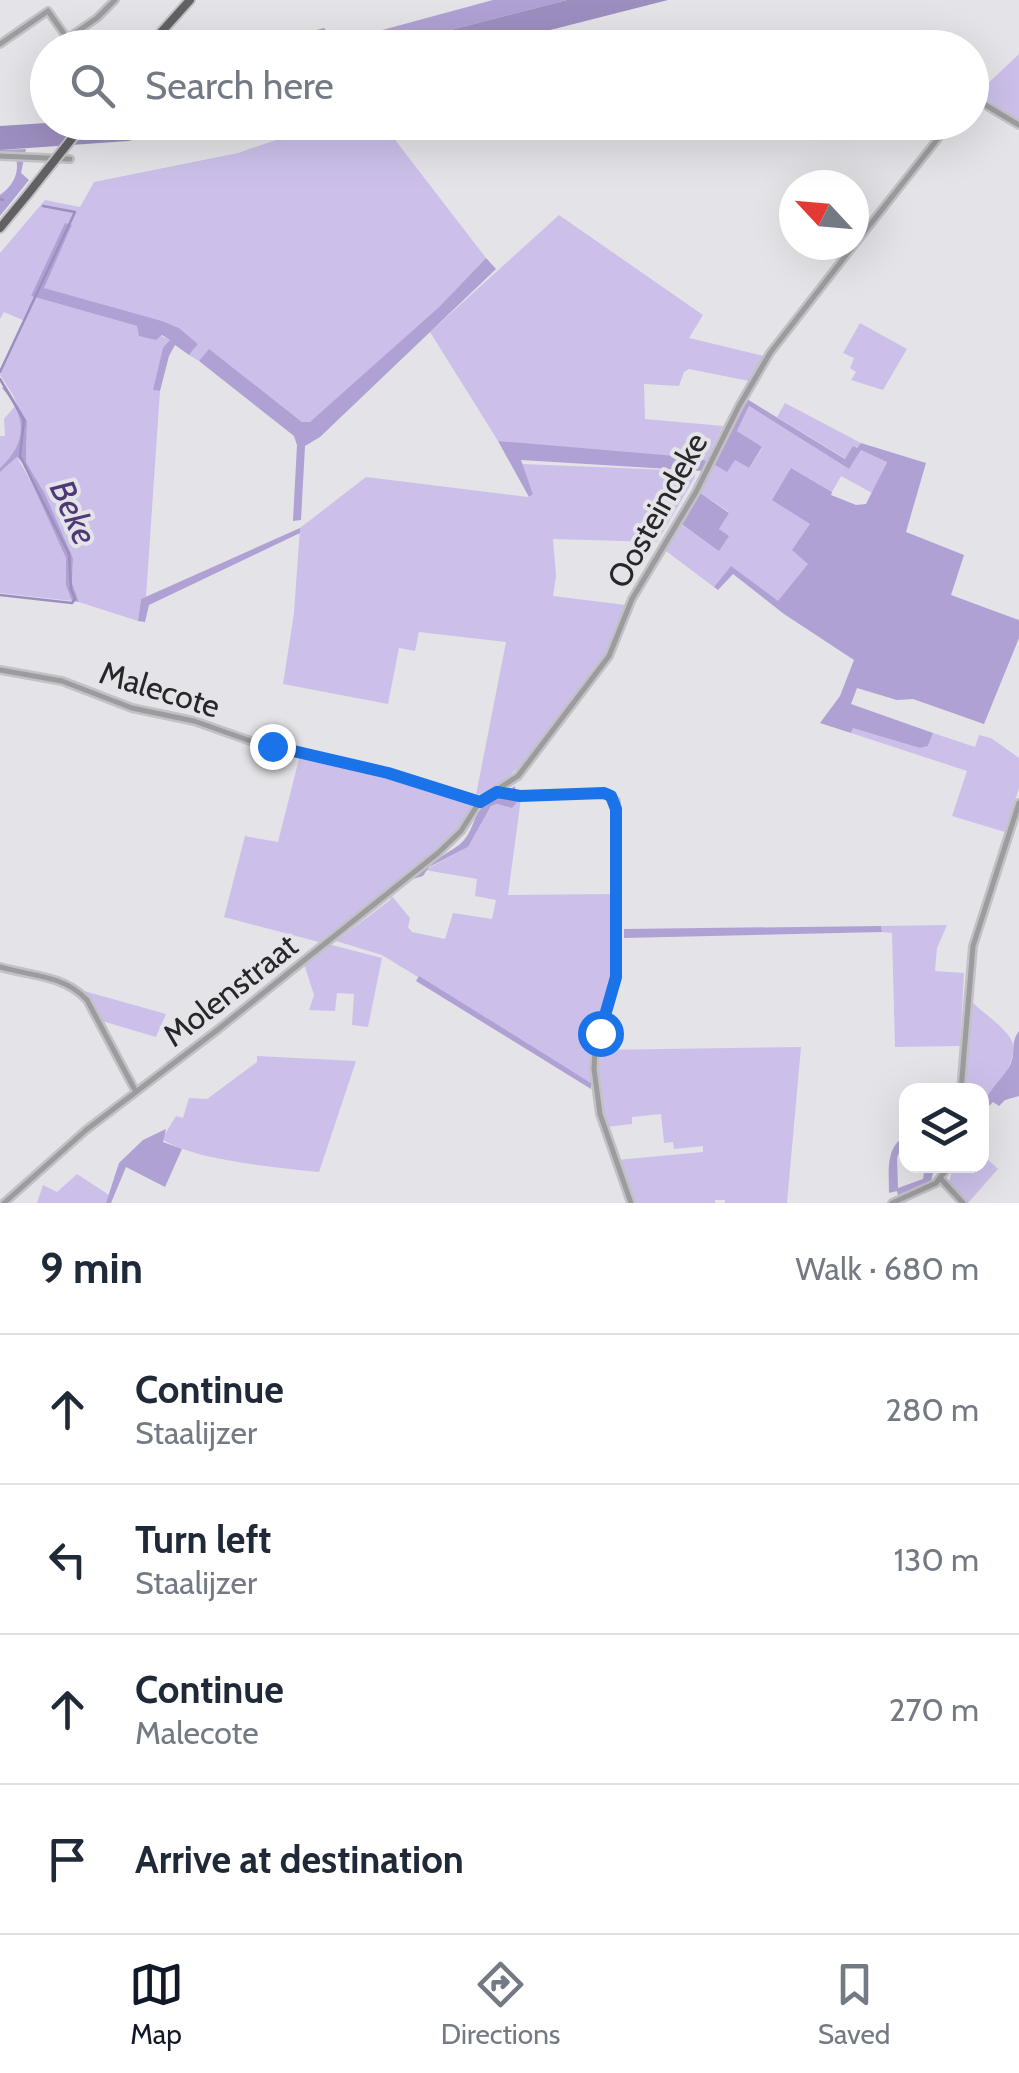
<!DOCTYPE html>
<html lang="en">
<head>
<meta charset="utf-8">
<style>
  body { margin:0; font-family:Cabin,sans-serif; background:#f2f2f3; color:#1f2937 }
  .controls { position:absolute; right:30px; bottom:30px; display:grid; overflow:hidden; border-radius:20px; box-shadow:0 10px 40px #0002 }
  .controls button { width:90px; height:90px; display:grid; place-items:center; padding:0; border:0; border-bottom:2px solid #e0e1e3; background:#fff; color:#1f2937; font:50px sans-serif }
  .compass { position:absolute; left:779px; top:170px; width:90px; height:90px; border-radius:50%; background:#fff; box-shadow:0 10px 40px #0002; rotate:296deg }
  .stop { position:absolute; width:30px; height:30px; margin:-22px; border:8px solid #1a73e8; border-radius:50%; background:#fff }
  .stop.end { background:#1a73e8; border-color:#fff; box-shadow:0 2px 10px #0008 }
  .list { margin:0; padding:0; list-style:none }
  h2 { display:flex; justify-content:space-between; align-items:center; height:130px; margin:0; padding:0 40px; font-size:42px }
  h2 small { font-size:32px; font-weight:400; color:#747a83 }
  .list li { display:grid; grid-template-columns:65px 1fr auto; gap:30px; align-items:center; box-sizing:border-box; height:150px; padding:0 40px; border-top:2px solid #e0e1e3 }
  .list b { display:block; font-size:38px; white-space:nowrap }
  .list p { margin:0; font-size:32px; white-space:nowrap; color:#747a83 }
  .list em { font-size:32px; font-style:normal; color:#747a83 }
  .icon { flex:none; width:55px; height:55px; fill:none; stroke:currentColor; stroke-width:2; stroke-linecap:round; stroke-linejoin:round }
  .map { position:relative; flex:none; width:1019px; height:1203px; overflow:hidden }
  .search { position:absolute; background:#fff; box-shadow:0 10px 40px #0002; left:30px; right:30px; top:30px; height:110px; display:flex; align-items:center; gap:25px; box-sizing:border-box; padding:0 35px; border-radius:55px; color:#747a83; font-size:38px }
  .sheet { height:730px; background:#fff }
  nav { display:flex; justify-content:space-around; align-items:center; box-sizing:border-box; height:140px; border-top:2px solid #e0e1e3; background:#fff; font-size:28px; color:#747a83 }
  nav a { display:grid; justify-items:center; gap:5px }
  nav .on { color:#111827 }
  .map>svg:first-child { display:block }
  .green { fill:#ccc0ea }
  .forest { fill:#afa1d3 }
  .water { fill:#9d8ec0 }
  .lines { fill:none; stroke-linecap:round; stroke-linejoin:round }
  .stream { stroke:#9d8ec0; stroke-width:2.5 }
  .street-casing { stroke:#c2c1c5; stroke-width:10 }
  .primary-casing { stroke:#c2c1c5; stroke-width:12 }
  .street { stroke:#9c9b9d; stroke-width:5 }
  .primary { stroke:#616063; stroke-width:8 }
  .primary-bridge-casing { stroke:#c2c1c5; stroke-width:12; stroke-linecap:butt }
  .primary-bridge { stroke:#616063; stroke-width:8 }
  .route { stroke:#1a73e8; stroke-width:12 }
  .labels { text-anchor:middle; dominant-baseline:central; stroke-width:8; stroke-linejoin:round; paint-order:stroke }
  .street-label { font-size:32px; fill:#272628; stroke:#e4e3e7 }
  .water-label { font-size:35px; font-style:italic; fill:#4e3876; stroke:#e4e3e7 }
</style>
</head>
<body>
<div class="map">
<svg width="1019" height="1203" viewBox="0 0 1019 1203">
  <rect width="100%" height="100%" fill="#e4e3e7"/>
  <!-- green -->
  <path class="green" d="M1019,54V121L981,96L980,91Z
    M326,123H382L486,258L439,307L311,422H302L209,350L199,361L189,355L198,344L179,328L161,321L43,288L72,226L31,296L137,326L171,340L154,390L160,391L146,597L141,599L138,621L79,602L72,583L73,558L45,494L26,462L27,430L13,395L0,375L25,321L4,312L0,319V253L45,200L80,207L94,182L238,153Z
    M559,215L703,315L689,338L764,356L749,381L689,369L684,372L679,386L644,384L645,419L723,426L706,461L498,441L430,332Z
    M860,323L907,349L883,390L851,380L856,372L850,368L854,358L843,353Z
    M785,403L861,443L846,459L777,417Z
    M16,405C27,431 20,449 0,468V436H5L4,419Z
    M749,406L849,469L861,450L887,461L872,493L841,476L832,492L791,468L810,524L809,563L778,602L731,567L714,587L666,551L682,525L719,550L728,536L719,529L729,512L699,492L712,463L735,460L749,468L762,448L737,431Z
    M17,457L43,502L66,558L72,601L0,593V472Z
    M522,464L694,471L695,477L657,542L553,539L556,576L553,596L626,605C620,621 615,639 606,655C584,692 518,785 476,795L506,642L419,632L415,651L399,648L388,704L283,684L294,613L300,528L366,477L528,497L533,494Z
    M853,727L920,748L928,746L933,733L975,747L979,735L991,738L1019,758V788L1005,832L952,816L967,771L851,733Z
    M300,755L385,776L471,803L472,806L460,828L444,844L319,942L224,917L245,836L278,842Z
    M517,798H521L508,895L614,894L612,986L590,1052L591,1083L382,955L336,941L390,900L391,895L410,918L408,927L412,932L445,939L453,913L492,919L496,900L475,896L477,879L425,870L468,847L491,806L497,804L512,808Z
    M947,925L937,948L935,971L964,973L960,1046L895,1047L892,933L882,932L881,926Z
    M328,944L382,958L368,1027L352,1025L354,994L337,993L335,1011L309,1010L314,995L304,964Z
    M84,991L166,1014L156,1037L102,1021Z
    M972,1002C983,1013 1005,1027 1012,1041C1019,1061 995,1092 982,1104V1090H966Z
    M801,1047L787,1203H725V1200H715V1203H635L617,1160L703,1152V1146L674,1149L673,1142L664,1143L661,1114L632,1117V1124L606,1127L598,1091V1050Z
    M257,1056L356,1061L319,1172C281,1168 191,1160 162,1139L176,1116L183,1118L189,1098L207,1099L257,1062Z
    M982,1154L998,1169L968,1203L949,1183L953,1166H982Z
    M77,1174L109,1195L106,1203H37L43,1185L57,1192Z"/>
  <!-- forest -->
  <path class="forest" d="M493,0H567L384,47L244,48L324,28L338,42Z
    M26,149L21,173L29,180L0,216V195C12,186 20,174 16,158L0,159V150Z
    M65,223L72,225L44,288L162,321L179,328L198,344L189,355L175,345L169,356L160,391L153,390L163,348L170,340L162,335L156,340L139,336L137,326L31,296Z
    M486,258L496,269L320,437L305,446L301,520L293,521L297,445L294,436L199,361L209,349L302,422H310L439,307Z
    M5,385L27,421L26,462L45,494L73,558L72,583L79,602L72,601L66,585V558L23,463L17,457L0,472V468C28,442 27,416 2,388Z
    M747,399L845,459L853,446L857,448L861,443L926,463L906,532L964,555L951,595L1019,620V638L984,724L913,699L897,700L857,688L851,704L933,733L928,746L920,748L853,728L851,733L820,723L840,696L854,660L784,614L733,574L718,590L714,587L731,566L778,601L808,564L792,550L810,524L772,500L791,468L832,492L831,495L856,505L866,504L887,462L861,450L849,469L749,406L737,431L762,447L749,468L735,460L727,472L712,463Z
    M498,441L699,458L706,461L702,471L521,460L533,494L529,497Z
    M699,492L729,513L719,529L729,536L719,551L680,523Z
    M300,528V533L149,605L145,622L138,621L141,599Z
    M515,786L517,802L512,808L497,804L491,806L468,847L429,867L423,876L413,879C425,864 444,856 459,845C481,828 469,795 508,796L509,790Z
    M881,926L882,932L624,938V929Z
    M419,976L591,1083V1089L416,981Z
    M1019,1031V1096L1005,1100L999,1106L993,1102L982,1113C981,1096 1004,1079 1011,1063C1016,1050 1010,1043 1019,1031Z
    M166,1129L163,1142L182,1149L165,1187L126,1167L111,1203H106L119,1163L143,1140Z
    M906,1136V1145L901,1147L897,1158L898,1188L923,1179L925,1166H935L931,1181L898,1196L897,1191L889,1193C889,1172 885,1146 906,1136Z"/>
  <!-- water -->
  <path class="water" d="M567,0H668L484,47H384Z
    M62,122L203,123L128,141L0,150V126Z"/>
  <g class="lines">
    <!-- stream -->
    <path class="stream" d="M0,199L3,200
      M0,372L75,212L43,206
      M0,379L24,420L20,456L69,554L71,589L75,599L72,603L0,595"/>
    <!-- street casing -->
    <g class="street-casing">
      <path id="street" d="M68,38L97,18L115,0
        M0,44L48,11L74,48
        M972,97L1019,125
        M0,156L70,159
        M854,245L951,122
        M0,670L62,681L132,708L194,721L262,745L388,773L480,801
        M498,792L520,796L604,793L616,801L617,977L595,1050L594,1069L600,1114L631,1203
        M0,967C31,976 64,975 87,1000L136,1092
        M961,1090L973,946L1019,803
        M941,1179L963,1203
        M4,1203L86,1130L216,1031L438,853L461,831L480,801L518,776L609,656L632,599L696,492L739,406L770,353L854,245
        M892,1203L936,1183L949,1166"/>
    </g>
    <!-- primary casing -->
    <g class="primary-casing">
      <path id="primary" d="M147,48L190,0
        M0,228L28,194"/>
    </g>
    <!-- street -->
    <use href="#street" class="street"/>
    <!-- primary -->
    <use href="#primary" class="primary"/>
    <!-- primary-bridge casing -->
    <g class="primary-bridge-casing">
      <path id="primary-bridge" d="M28,194L85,122"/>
    </g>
    <!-- primary-bridge -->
    <use href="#primary-bridge" class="primary-bridge"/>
  </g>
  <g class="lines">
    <!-- route -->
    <path class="route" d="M272,746L388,773L480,802L497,792L520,796L604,793L611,796L616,809V977L600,1033"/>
  </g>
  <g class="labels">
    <!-- street labels -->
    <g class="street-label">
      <text transform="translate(657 510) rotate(-61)">Oosteindeke</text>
      <text transform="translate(160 689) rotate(17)">Malecote</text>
      <text transform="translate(230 990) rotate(-38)">Molenstraat</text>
    </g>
    <!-- water labels -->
    <g class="water-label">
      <text transform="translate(74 512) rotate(66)">Beke</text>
    </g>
  </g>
</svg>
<div class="controls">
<button><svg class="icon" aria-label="layers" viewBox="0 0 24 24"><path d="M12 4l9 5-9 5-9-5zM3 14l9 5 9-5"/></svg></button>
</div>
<svg class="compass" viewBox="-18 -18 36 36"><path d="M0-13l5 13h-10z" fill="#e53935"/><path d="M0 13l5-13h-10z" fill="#747a83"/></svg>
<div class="stop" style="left:600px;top:1033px"></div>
<div class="stop end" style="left:272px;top:746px"></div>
<div class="search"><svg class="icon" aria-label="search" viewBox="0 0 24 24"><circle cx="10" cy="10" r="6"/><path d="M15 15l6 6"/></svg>Search here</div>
</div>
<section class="sheet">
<h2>9 min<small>Walk · 680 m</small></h2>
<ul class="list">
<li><svg class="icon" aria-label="ahead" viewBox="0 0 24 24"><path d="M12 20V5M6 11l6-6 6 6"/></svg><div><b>Continue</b><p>Staalijzer</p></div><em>280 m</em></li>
<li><svg class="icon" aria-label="left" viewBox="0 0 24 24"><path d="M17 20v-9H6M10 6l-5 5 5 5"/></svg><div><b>Turn left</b><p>Staalijzer</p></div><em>130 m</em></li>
<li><svg class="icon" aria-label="ahead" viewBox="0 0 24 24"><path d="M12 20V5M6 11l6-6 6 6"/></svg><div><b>Continue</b><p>Malecote</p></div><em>270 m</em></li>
<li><svg class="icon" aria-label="arrive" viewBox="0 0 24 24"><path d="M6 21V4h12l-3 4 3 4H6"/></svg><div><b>Arrive at destination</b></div></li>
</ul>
</section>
<nav>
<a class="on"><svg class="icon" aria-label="map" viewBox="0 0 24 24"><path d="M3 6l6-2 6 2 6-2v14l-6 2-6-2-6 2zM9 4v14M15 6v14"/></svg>Map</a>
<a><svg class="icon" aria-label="directions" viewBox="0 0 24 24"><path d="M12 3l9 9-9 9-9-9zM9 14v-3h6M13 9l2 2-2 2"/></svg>Directions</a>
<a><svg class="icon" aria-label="saved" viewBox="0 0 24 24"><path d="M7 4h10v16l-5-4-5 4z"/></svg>Saved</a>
</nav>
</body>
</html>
